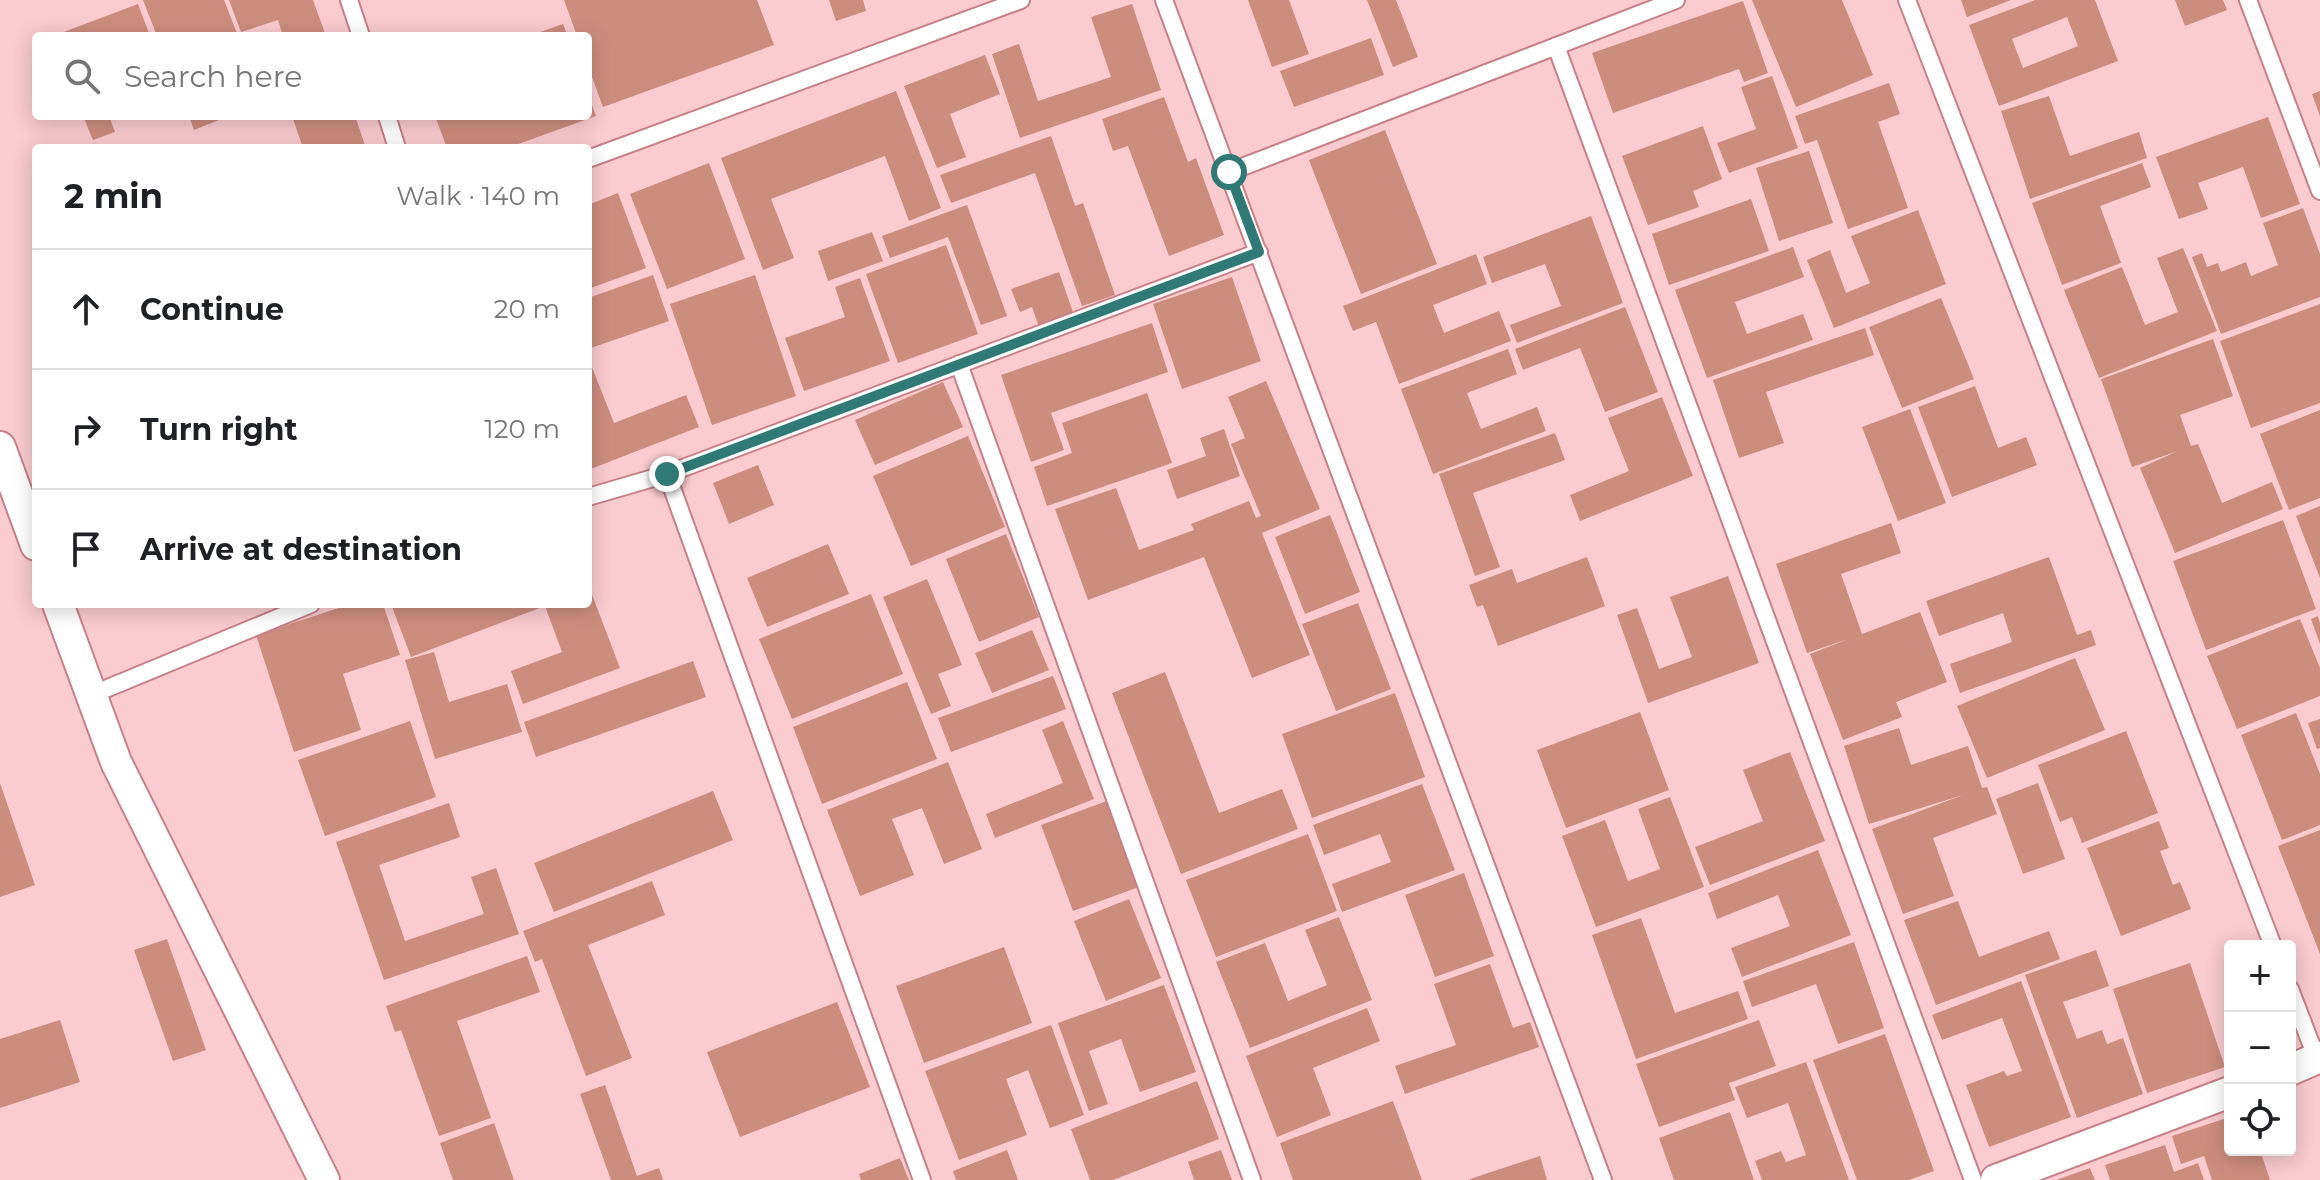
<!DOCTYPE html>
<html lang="en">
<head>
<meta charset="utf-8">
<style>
  body { margin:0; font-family:Montserrat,sans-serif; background:#f2f2f2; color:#202124 }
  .controls { position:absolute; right:24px; bottom:24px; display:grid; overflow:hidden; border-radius:8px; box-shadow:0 4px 20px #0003 }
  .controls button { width:72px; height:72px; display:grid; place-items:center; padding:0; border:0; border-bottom:2px solid #e0e0e0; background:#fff; color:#202124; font:40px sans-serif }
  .stop { position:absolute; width:24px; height:24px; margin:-18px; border:6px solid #2f7976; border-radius:50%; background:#fff }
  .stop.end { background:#2f7976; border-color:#fff; box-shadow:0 2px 8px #0008 }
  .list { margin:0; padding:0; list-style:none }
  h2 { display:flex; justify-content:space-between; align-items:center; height:104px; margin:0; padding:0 32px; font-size:34px }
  h2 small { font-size:26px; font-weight:400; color:#757577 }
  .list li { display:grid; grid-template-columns:52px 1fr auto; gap:24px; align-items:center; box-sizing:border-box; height:120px; padding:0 32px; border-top:2px solid #e0e0e0 }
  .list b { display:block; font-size:30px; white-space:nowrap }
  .list em { font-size:26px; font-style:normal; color:#757577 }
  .icon { flex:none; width:44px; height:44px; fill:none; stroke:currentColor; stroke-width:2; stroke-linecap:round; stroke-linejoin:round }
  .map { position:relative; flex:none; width:2320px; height:1180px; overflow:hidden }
  .search { position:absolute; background:#fff; box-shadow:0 4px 20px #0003; left:32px; top:32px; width:560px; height:88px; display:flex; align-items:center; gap:20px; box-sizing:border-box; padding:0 28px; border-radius:8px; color:#757577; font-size:30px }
  .panel { position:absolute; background:#fff; box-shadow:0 4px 20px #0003; left:32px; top:144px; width:560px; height:464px; border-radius:8px }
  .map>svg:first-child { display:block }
  .building { fill:#cc8d7f; fill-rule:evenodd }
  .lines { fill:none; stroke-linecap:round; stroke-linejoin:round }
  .service-casing { stroke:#c88088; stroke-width:20 }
  .minor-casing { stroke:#c88088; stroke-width:34 }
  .service { stroke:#fff; stroke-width:16 }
  .minor { stroke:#fff; stroke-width:30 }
  .route { stroke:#2f7976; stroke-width:10 }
</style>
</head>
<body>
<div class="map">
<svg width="2320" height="1180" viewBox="0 0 2320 1180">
  <rect width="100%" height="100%" fill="#facbcf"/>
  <!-- building -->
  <path class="building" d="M143,0H224L238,36H157Z
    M229,0H313L326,36H283L278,20L241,32Z
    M564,0H757L774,45L603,107L588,66V36H577Z
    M829,0H863L866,11L836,21Z
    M1248,0H1289L1309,54L1272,67Z
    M1367,0H1396L1418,57L1393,67Z
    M1752,0H1842L1873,75L1796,107Z
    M1961,0H2011L1967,17Z
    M2035,0H2095L2118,61L1999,106L1969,25ZM2067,17L2078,46L2023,68L2012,39Z
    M2175,0H2223L2227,10L2185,26Z
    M1743,1L1768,73L1744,82L1739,69L1613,113L1592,53Z
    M138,4L150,36H53Z
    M1132,4L1161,90L1020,138L992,54L1019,44L1038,101L1111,77L1091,17Z
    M563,24L568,36H529Z
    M1371,38L1384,75L1294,107L1280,71Z
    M985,55L1000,94L950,114L966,157L937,168L904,86Z
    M1772,76L1798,148L1729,173L1717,143L1756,129L1741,87Z
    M1889,83L1900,114L1878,122L1908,208L1848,229L1817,140L1805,144L1795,116Z
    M896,91L941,208L909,221L885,156L771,199L794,258L763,270L721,158Z
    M2320,91V116L2312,94Z
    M588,94L596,116L507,148H447L435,116H588Z
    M2049,96L2070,156L2139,132L2147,158L2030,199L2001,111Z
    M1164,97L1188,162L1196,158L1224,235L1169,256L1128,146L1113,151L1102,119Z
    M83,116H109L115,132L93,140Z
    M189,116H229L194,130Z
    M292,116H355L366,148H303Z
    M2268,117L2300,204L2261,218L2243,167L2198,183L2208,209L2179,219L2156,157Z
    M1703,126L1722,179L1693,191L1699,207L1648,225L1622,156Z
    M1385,130L1437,264L1361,294L1309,160Z
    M1051,136L1075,206L1083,203L1115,295L1082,306L1035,173L951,203L940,175Z
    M1809,151L1833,223L1779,241L1756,168Z
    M709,163L745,259L667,289L630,194Z
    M2142,163L2151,187L2100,206L2121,263L2062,285L2032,203Z
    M618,193L646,268L588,289V205Z
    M1751,199L1769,251L1669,285L1652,234Z
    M967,205L1007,316L981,325L948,237L890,258L882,236Z
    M2303,208L2320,254V297L2221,334L2192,257L2202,253L2207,267L2218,263L2221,272L2246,262L2251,276L2278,265L2263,223Z
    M1918,210L1946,284L1834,328L1807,260L1830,250L1846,293L1870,283L1851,236Z
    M1591,216L1623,303L1517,343L1510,325L1561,306L1545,264L1492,283L1483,257Z
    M872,232L883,261L828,281L818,251Z
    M946,245L978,334L898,363L866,274Z
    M1793,247L1804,277L1735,302L1747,334L1803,314L1813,340L1707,378L1675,290Z
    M2183,248L2217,331L2099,378L2064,290L2122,267L2145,325L2178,312L2157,258Z
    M1476,254L1487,284L1433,305L1444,333L1499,311L1511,341L1399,384L1376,322L1353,331L1343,306Z
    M1059,272L1074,315L1039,327L1032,307L1020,312L1011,289Z
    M653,275L669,321L588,349V298Z
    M755,275L796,396L712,425L670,304Z
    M1232,277L1261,361L1182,389L1153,304Z
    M860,278L890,361L804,391L785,338L845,317L835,287Z
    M1941,298L1974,379L1902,408L1869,327Z
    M2320,304V403L2251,428L2220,341Z
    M1625,307L1658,392L1605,412L1580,348L1523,370L1515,349Z
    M1152,323L1168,372L1051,413L1064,450L1031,462L1001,375Z
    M1865,328L1874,355L1766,392L1784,443L1739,458L1713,380Z
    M2213,339L2233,396L2180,415L2191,446L2198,444L2222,503L2272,482L2283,509L2175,553L2140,468L2178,451L2132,467L2101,379Z
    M1508,349L1517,374L1467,393L1481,429L1537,407L1546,431L1433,474L1401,389Z
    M588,357L614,423L686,395L699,427L588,470Z
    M1266,381L1320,509L1262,533L1310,655L1252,678L1204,557L1088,600L1055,509L1116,488L1139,550L1194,530L1191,524L1249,501L1256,518L1261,516L1231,444L1245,438L1228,397Z
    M943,382L963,427L875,465L855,420Z
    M1975,386L1998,448L2026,437L2037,465L1952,497L1918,407Z
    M1147,393L1172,463L1047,506L1034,467L1072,453L1062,423Z
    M1662,397L1693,476L1580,521L1570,495L1629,471L1608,418Z
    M1910,409L1946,503L1898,521L1862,427Z
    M2320,410V498L2289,510L2260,434Z
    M1224,429L1240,476L1177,499L1167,470L1206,456L1200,438Z
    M1555,433L1565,460L1473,493L1500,567L1475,576L1439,474Z
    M968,436L1005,527L911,566L873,476Z
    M758,465L774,505L729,524L713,483Z
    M2320,506V578L2296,516Z
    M1330,515L1360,592L1305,614L1275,537Z
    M2283,520L2316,609L2206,650L2173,561Z
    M1891,523L1901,553L1841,574L1862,634L1920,612L1947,682L1896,702L1902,717L1843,740L1810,654L1848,639L1807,653L1776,564Z
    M1006,534L1039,617L979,642L946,559Z
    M828,544L849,594L767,627L747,578Z
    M1587,557L1605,606L1498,646L1483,605L1477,607L1469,585L1512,569L1517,583Z
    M2049,557L2077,635L2091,630L2096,645L1960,693L1950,664L2012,642L2003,613L1939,636L1926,601Z
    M1728,576L1759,663L1648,703L1617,615L1637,608L1659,669L1692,657L1670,597Z
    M927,579L962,665L938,674L951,706L931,714L883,597Z
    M588,584L620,668L523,704L511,671L562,652L545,606L411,657L391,604H588Z
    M871,594L903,674L792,719L759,639Z
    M1358,603L1391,689L1336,711L1302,624Z
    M351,604H383L400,655L343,674L361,730L294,752L256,635Z
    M2318,616L2320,623V644L2311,619Z
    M2300,619L2320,668V696L2237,729L2207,656Z
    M1032,630L1049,670L992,693L975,653Z
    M434,652L449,702L507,684L522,732L435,759L405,660Z
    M2075,658L2105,730L1987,778L1957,706Z
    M693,661L706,697L536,757L524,722Z
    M1165,672L1219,813L1282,789L1298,829L1181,874L1112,693Z
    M1053,676L1066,709L951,752L938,718Z
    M907,682L937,759L822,804L793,727Z
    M1395,693L1425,777L1312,818L1282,734Z
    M1640,712L1669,790L1566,828L1537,750Z
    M2296,713L2320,774V825L2282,840L2241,735Z
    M2320,719V748L2317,749L2308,723Z
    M410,721L436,797L325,836L298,760Z
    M1063,721L1094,799L995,838L986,814L1063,783L1042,730Z
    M1899,728L1911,765L1968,746L1982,788L1987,787L1997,814L1933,838L1954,896L1903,914L1872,829L1963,795L1869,824L1844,746Z
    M2126,731L2158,813L2082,843L2072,817L2060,822L2038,765Z
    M1790,752L1825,841L1710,885L1695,847L1763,821L1743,770Z
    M948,762L982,849L944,864L922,808L892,819L914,875L860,896L827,810Z
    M0,783L35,885L0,897Z
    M2038,783L2065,859L2023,874L1996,799Z
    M1422,784L1455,870L1342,912L1332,884L1391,862L1380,834L1324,855L1313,825Z
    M713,791L733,840L554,912L534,863Z
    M1670,797L1704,887L1596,927L1562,836L1605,820L1628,881L1660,869L1638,809Z
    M1107,801L1139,887L1073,911L1041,825Z
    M449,803L460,837L379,865L405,941L484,914L471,877L496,868L519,934L384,980L336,842Z
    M2159,821L2169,848L2160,851L2173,885L2180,882L2191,909L2121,936L2087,848Z
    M2320,830V954L2278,846Z
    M1308,834L1337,911L1216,957L1186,880Z
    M1818,850L1851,935L1742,977L1731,948L1790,926L1778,895L1717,919L1708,893Z
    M1464,873L1494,956L1435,977L1405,895Z
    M652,881L665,915L588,945L632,1058L586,1076L542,959L535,962L523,931Z
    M1129,899L1161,978L1106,1001L1074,921Z
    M1958,901L1979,957L2049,931L2060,959L1936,1005L1904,920Z
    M1339,917L1372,1000L1250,1048L1216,962L1265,943L1288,1001L1327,985L1305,930Z
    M1641,918L1675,1013L1738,991L1748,1019L1636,1059L1592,935Z
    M167,939L206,1050L173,1061L134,950Z
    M1854,942L1884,1028L1838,1044L1816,984L1752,1007L1743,981Z
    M1004,947L1032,1023L924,1063L896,986Z
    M2096,950L2109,986L2063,1002L2077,1039L2102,1030L2107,1044L2123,1038L2143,1094L2077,1118L2025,975Z
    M527,956L540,992L457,1021L491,1118L439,1136L401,1030L395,1032L386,1006Z
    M2190,963L2225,1067L2147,1093L2113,989Z
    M1490,964L1513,1028L1530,1022L1539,1047L1405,1094L1395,1066L1456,1045L1434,984Z
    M2021,981L2071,1117L1989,1147L1966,1085L2004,1071L2007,1076L2022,1071L2002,1018L1942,1040L1932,1015Z
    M1164,985L1196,1072L1140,1092L1121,1039L1089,1051L1108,1104L1089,1111L1058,1023Z
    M837,1002L870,1087L740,1137L707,1052Z
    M1367,1008L1380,1041L1313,1068L1331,1115L1277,1137L1246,1056Z
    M60,1020L80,1082L0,1108V1039Z
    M1759,1020L1776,1066L1729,1083L1735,1100L1659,1127L1636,1064Z
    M1051,1025L1084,1115L1050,1128L1028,1070L1006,1079L1027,1135L959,1160L925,1071Z
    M1885,1034L1934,1171L1909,1180H1857L1813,1060Z
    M1806,1062L1849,1180H1762L1755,1161L1781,1151L1786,1162L1806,1155L1788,1103L1747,1118L1735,1087Z
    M1197,1081L1219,1139L1113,1180H1090L1071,1129Z
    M605,1085L637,1176L659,1168L663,1180H611L580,1094Z
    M1393,1101L1422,1180H1293L1280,1143Z
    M1730,1112L1754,1180H1674L1659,1138Z
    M2230,1117V1150H2260L2270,1180H2212L2204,1156L2181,1164L2172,1136Z
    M494,1123L514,1180H453L440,1143Z
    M2165,1145L2174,1172L2198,1163L2204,1180H2110L2105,1165Z
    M1007,1150L1018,1180H956L953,1171Z
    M1221,1150L1232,1180H1194L1188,1162Z
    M1540,1156L1547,1180H1470V1179Z
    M900,1158L909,1180H861L859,1174Z
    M2090,1168L2095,1180H2056Z"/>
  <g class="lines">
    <!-- service casing -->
    <g class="service-casing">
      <path id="service" d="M349,0L361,36
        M1164,0L1603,1180
        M1907,0L2273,946
        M2248,0L2320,191
        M1556,46L1973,1180
        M387,116L397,148
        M588,159L1021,0
        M1229,172L1676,0
        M959,364L1252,1180
        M667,474L1259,252
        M588,497L667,474L922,1180
        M91,695L311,604
        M2290,989L2318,1062"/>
    </g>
    <!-- minor casing -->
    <g class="minor-casing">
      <path id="minor" d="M0,447L36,545
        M58,604L116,762L324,1180
        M2290,1070L2320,1057
        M1996,1180L2230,1092"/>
    </g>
    <!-- service -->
    <use href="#service" class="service"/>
    <!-- minor -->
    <use href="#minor" class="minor"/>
  </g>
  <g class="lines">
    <!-- route -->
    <path class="route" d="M667,474L1259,252L1229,172"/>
  </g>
</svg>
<div class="controls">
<button>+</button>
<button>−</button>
<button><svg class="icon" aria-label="locate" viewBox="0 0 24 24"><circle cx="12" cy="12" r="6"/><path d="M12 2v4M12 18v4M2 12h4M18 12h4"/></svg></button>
</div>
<div class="stop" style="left:1229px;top:172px"></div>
<div class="stop end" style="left:667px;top:474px"></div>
<div class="search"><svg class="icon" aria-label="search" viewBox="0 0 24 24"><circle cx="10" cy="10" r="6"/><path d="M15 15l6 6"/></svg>Search here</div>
<section class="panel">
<h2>2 min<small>Walk · 140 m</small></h2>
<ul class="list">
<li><svg class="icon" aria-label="ahead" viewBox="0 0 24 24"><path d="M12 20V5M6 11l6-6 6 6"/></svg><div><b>Continue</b></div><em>20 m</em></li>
<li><svg class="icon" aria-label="right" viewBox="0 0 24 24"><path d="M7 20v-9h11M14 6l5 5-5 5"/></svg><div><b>Turn right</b></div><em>120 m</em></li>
<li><svg class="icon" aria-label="arrive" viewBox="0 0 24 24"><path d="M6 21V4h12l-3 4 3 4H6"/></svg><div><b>Arrive at destination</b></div></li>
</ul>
</section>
</div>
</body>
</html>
